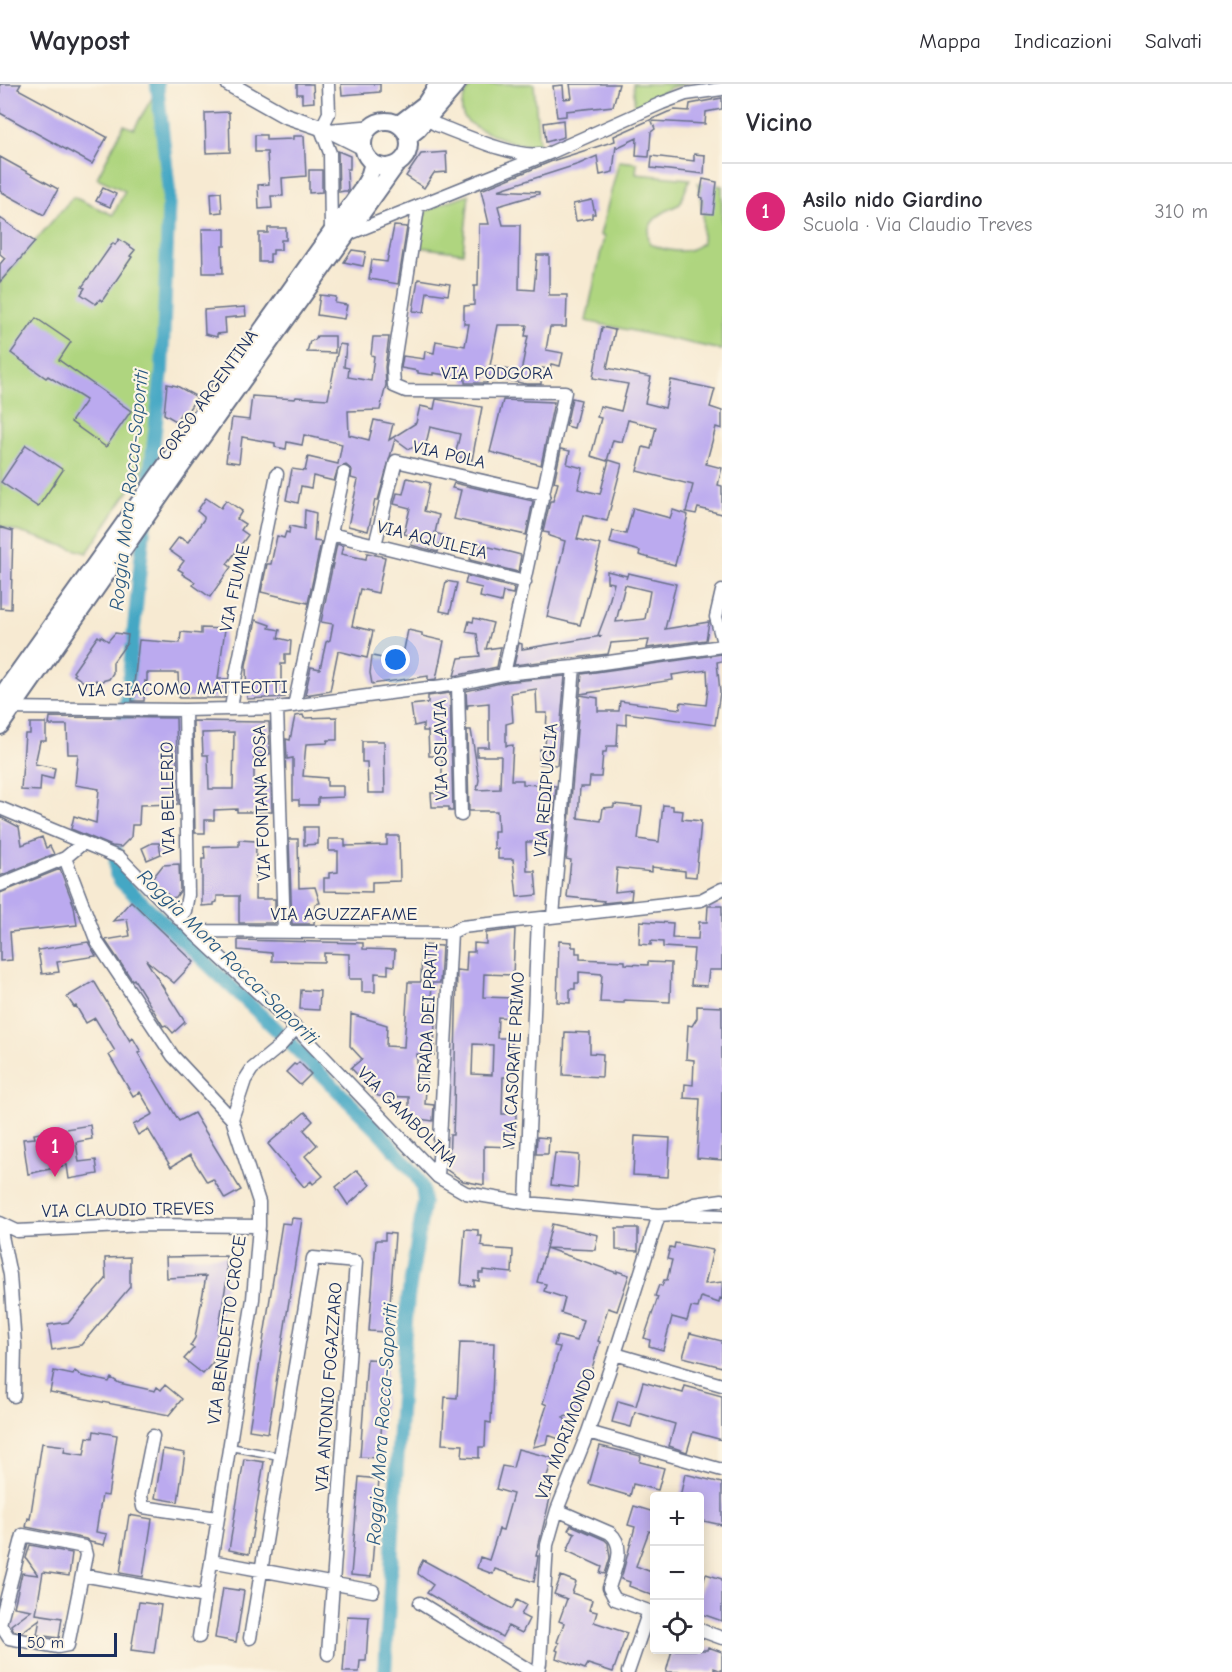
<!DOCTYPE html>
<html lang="it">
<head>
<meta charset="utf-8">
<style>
  body { margin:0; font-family:"Comic Neue",sans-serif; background:#f7f7f7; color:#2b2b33 }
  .controls { position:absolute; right:18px; bottom:18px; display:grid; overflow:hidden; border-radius:6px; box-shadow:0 3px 15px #0003 }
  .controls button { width:54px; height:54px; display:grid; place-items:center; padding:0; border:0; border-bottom:2px solid #e1e1e2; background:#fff; color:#2b2b33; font:30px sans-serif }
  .scale { position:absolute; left:18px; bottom:15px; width:99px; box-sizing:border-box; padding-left:6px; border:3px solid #1b2f5e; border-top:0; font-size:16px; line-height:21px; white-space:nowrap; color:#1b2f5e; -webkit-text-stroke:4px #fcf5e5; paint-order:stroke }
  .you { position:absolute; left:396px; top:576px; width:21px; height:21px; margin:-15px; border:4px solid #fff; border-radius:50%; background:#1a73e8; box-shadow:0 0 0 9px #1a73e833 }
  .badge { display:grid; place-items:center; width:39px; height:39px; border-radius:50%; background:#db2777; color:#fff; font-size:20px; font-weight:700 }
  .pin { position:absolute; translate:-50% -50px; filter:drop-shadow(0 2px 3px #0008) }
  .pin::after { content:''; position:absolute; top:32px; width:21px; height:18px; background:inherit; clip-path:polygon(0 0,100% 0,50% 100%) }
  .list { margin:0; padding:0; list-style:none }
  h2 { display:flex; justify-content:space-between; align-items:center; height:78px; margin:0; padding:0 24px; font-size:26px }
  h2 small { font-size:20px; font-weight:400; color:#7c7c81 }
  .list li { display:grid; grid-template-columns:39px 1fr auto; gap:18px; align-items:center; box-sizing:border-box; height:96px; padding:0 24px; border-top:2px solid #e1e1e2 }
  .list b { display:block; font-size:22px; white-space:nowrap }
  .list p { margin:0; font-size:20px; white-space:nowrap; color:#7c7c81 }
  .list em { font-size:20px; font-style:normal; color:#7c7c81 }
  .icon { flex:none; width:33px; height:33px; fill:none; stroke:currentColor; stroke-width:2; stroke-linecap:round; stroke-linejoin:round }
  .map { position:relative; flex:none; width:722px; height:1588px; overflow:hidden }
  header { display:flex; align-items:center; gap:36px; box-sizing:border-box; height:84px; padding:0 30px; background:#fff; border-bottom:2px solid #e1e1e2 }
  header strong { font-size:28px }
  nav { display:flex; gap:33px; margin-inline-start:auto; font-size:21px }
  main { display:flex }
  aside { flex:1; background:#fff }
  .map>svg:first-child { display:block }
  .green { fill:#afd57f; stroke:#65826e; stroke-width:1.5 }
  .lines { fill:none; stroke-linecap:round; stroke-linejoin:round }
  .canal { stroke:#44a7c4; stroke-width:14 }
  .building { fill:#bbaaef; fill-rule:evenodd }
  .service-casing { stroke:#687087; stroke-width:9 }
  .minor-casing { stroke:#687087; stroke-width:15 }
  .tertiary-casing { stroke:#687087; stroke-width:18 }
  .secondary-casing { stroke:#687087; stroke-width:20 }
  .service { stroke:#fff; stroke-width:6 }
  .minor { stroke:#fff; stroke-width:12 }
  .tertiary { stroke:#fff; stroke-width:15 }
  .secondary { stroke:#fff; stroke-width:16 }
  .labels { text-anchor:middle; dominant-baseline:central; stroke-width:4.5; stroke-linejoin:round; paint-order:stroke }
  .street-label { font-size:18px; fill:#1b2f5e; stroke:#fcf5e5 }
  .water-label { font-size:20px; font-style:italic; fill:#295982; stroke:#fcf5e5 }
</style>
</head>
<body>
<header>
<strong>Waypost</strong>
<nav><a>Mappa</a><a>Indicazioni</a><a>Salvati</a></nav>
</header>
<main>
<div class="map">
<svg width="722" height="1588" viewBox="0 0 722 1588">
  <rect width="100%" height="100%" fill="#fcf5e5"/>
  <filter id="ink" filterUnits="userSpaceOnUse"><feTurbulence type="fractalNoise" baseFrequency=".0167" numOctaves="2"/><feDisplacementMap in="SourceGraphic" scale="12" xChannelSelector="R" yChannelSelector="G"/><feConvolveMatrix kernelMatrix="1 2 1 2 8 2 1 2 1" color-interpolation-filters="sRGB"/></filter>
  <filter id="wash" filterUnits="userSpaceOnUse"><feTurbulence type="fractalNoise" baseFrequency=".008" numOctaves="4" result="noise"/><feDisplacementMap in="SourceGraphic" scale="24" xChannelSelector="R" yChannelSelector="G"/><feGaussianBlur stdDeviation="1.35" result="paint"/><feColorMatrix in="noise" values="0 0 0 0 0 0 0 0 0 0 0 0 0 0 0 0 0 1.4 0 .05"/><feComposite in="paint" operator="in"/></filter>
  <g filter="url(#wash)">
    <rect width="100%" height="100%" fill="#f7ead2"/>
    <!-- green -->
    <path class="green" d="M472,0H534L539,61C523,63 507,57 493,51C465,39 450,31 472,0Z
      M633,0H689L672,3L635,25Z
      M156,7L166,103L158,286L145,383L87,469L0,442V198L73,113L113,131L125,107L97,94L124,41L134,45Z
      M619,77L637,79L636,90L690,95L680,120C662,128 642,138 650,160C666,167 688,172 702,159L703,132L698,99L722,102V266L586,237L604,153L600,151Z
      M469,110L463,169L419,163L425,128L441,120Z"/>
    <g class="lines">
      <!-- canal -->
      <path class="canal" d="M148,407L162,287L169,107L157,0
        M123,652L145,435
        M115,746L116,790L121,798L283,952L381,1050L415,1090L422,1103L424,1117L408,1214L404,1260L385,1588"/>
    </g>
    <g id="blocks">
      <!-- building -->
      <path class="building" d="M0,0H21L18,5L107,53L92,80L0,29Z
        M297,0H313L314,18L302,19V10H297Z
        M341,0H380V8L342,11Z
        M570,0H619L613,22L566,27V32L557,33L553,2L563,1L564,15L572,14Z
        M722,14V25L706,28L705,40L652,37L655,45L651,48L649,73L636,72L637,54L616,64V61L613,88L600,91L597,72L579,80L498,106L539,108V110L498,122L503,141H520L519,205L534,206L537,171H549V211H567L566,243H550L546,266L563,269L560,282L551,280L550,285L542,284L541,300H526L488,292L487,299H465V294L433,289V291L418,289V287L401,284L403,272L424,275L425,267L434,269L436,257L465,262L469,240H464V222L474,221V202H478L479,140H489L481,106L555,76L615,57L614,52L668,28L675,26L689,27L690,20ZM498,241H527L525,252H528L521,288L490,282Z
        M229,28L230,68L206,69L205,29Z
        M563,36L564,53L546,58L544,39Z
        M255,51H266V56L293,55V52H304L306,92L282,94L283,112H271L272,124L259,125L258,101L269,100L267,68H255Z
        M338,67L350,72V85H347L348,107H344L339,108Z
        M446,68L447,88L434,89L424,104L406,92L421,70Z
        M694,70L705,71L704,90L651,84L652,72L694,77Z
        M0,73L58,105L44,131L0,107Z
        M309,86H322V108L309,109Z
        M703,95L717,98L713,130L702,129L703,114L700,113Z
        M103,104L116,110L110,123L96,117Z
        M221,108L222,128L212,129L211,109Z
        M592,116L595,130H592V134L576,137L573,120Z
        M0,134L35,158L0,198V180L5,174L0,170Z
        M394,142L407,143L398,200L369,195L372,176L387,178Z
        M268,144H286V156H281V166H273V170H270V178H259V149H268Z
        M202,145H225V162H222L223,189H203Z
        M119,155L135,166L130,172L132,173L102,217L100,215L96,220L81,210L85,204L82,203L113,159L115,161Z
        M352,166L366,168L363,182L344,178Z
        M418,195L450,200L448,211L427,208L424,228L413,227Z
        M320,211L336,213L335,219L347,221L344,235L317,231Z
        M245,223L246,232L225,234L226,249L217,250V253L205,250L204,226Z
        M36,234L71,258L59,276L131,327L106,363L71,338L86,316L48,292L46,294L11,269Z
        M602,243L615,246L607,284L651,293L645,319L665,324L671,296L715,305L710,323L722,327V345L716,343L706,380L722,384L718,401L722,402V430L698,424L696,430L686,428L693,401L637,387L643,363L651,365L656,343L628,336L622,358L613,356L607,377L591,372L601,334L597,333L600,322L621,327L628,300L593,294Z
        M317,252H335V269L307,268L310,257L315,256Z
        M373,253H389L385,283L386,301L380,326L348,327L349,351L369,356L374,336L393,340L389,356L416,339L420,322L434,325L436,315L482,323L472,376L455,372L460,350L430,343L425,364L417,362L409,365L395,355L378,416H375L368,447L348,442L358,396L351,394L352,386L346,381L338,384L334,397L313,392L311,404L301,402L298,419L286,416L292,385L305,387L308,373L338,380L342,360L304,351L302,361L287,358L286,365L275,363V359L242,353L239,379L226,377L232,334L249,336L252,312L295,315L296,313L328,315L339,260L346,261L344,283L349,284L348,293L371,297L374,272L371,271Z
        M167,300L177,302L197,313L185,331L181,329L176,337L164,330Z
        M572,314L581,316L574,344L566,342Z
        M503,316L554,318L541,381L490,368Z
        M26,361L63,386L38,423L1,398Z
        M561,365L570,367L567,380L583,384L578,405L600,410L609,376L622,380L607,437L583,431L577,455L601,461L580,541L547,533L565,457L549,452V449L543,448L550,417H553L558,399L554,398Z
        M407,394L430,399L424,427L439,431L435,449L442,451L438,468L411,461L413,452L404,450L410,424L394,420L397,409L403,410Z
        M454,399L533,417L526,451L454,435L461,406L452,404Z
        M206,414L221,424L226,416L242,427L237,435L245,440L241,446L248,451L227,480L231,483L210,513L193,501L195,498L182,490L183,488L178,485L184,477L169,466L179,453L188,458L204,435V433L197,427Z
        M633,424L670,434L673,426L688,431L675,481L639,471L640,467L610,459L613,447L626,450Z
        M305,426L316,429L314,457L321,458L308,519L261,508L267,480H271L277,452L284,454L286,448L289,449L290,442L304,445Z
        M0,443L13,447L11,525L0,524Z
        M474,459L521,471L518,488L470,476Z
        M337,460L343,462L341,470L366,475L367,469L385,473L378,509L360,505L352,542L373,547L367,574L338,567L330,607L305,611L311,583L320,585L326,558L330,556L333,540L321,538Z
        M607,487L627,492L626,495L628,489L676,500L665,545L709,538L706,556L647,564L649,556L611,559L608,570L514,581L519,559L522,560V565L602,552L598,551L606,530L614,499L607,498ZM625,501L650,507L645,535L616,538Z
        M467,492L514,504L513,510L503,508L501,518L480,513L482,504L465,500Z
        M446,497L457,499L450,529L440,527Z
        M474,534L493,539L486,565L501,563L497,583L454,592L459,574L480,572L477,550L466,548L469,537L473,538Z
        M256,536L270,541L269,544L280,546L278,554L291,557L290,570H285V580H281V601H285V613L247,615L246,581Z
        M201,544L225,545L218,595H227L224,614H179L178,589H147V598L145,597L144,617H132L139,556L180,559L181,548L201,550Z
        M408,546L422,549V552L444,557L436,595L428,596V592L372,600L370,589L372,572L387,575L388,572L402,575Z
        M115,549L128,551L127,559L113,578V589L109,595L98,598L96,596L93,601L86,596L84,598L74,591L75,590L73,588L98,552L100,554L101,552L108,557Z
        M722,570V577L717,578L720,608L715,641L626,629V641L618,640L617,662H607L606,668H603L601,693H590L589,703H580L578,734L601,737L603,724L614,723V720L642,723L638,755L659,758L663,721L673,722V726L683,727L682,735L701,737L696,793L685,792V787L652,783V788L617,784L615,808L632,806L631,816L603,819L604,817L567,813L571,776L566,775L580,611L598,614V627H619L620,617L680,625L681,618L706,621L708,605L707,586L672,591L673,596L580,610L582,590Z
        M565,592L557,681L539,680L540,665H545L547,629H537L536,605L511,609L513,638L506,640V662L513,661L511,696H523V700L556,702L550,773H548L549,758H526L527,787H535L537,811L517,813L513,775H498V765H494V747H498L497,727H469L467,646H471L479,696L477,706L500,705L501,672H477V663H489V619L468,621L467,626L466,607L505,598Z
        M450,609L453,727H449V723H432L431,709H436V704H442V672H429L428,647H423V640L414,642L411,621L428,619V612Z
        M303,631L304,634L337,633V656H328L327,659L306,660L303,692L327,694V702H343V713L318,714V721H299V716H293V674L287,675L286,655L290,656L295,632Z
        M50,633L176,634L178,720L140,721L139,741H132L131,753L121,763L112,762L71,745L74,732L96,739L99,705L75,701L78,670H68L67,641H49Z
        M193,637L269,638L270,670H254V701H271L272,728H237V725L214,726V736H205V749H195ZM234,648L233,705H209L208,671H203L202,649Z
        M30,639H46V657H40L35,680L55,684L53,695L41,692L40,707L21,706L25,650H30Z
        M362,657H384L385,709H368L367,678H362Z
        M0,733L19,743L22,761L42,753L46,764L50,762L54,770L0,792Z
        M304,743H318V760L304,761Z
        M387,752H399L400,797L372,798V808L324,807V794H329V789L338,788V767H329V755H345V762L387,761Z
        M289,755H298L299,804L315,803L320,819L315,820L314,840H292Z
        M239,756L256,757L255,815H275V839H239V812H217V818L214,819V821L202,822V775H205L204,763L239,762Z
        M152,759H159L161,770L147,776L142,764Z
        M179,780L180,807L176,813L171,814L152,795L163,781Z
        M60,785L74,822L77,841L10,848L12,876L0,877V809Z
        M131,817L194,878L174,899L146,876L185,938L173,949L166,941L163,942L134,895L132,896L105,856L130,852L127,835L113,837Z
        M708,822H722V886H709L707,902L691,901L694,865L663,863V858L651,857V861L639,860L640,837L673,839L672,854L698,855L699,838H707Z
        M515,845L513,891L484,890L483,913L513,914L512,934L498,933L497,954H512L511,993H503L502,1030H516L515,1063L484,1062V1101L463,1097L447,1086V1081H449L450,1051H453L454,1023L457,886L466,887L467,868H474V859L486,860V849ZM473,960L493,961L492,991L472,990Z
        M238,856L363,859V865L395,866L394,882L388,881V890L375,889V908H362V895H349V870L324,869V878L272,877V869L238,866Z
        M559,857L572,858V863H576V869H580V875L625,877V880L648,881V878L671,879L670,918L624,916V919L600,918L602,890L579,888V899H575V905H570V919L557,918Z
        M88,858L96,872L57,878L59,888L42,890L38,866Z
        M422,861L442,862L440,899H432L430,933H435L434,971L417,970V990L427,991L425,1020L434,1021L433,1037L412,1034L411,1031L409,1030V1013L378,1012L351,984L362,975L350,962L351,930L387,941L386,962L404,963L408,898H421Z
        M94,897L130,957L133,954L141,968L138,969L179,1037L194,1029L241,1106L225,1115L213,1095L207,1098L190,1071L171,1083L148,1045L138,1051L133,1041L153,1030L140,1008L133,1012L109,971L115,967L95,934L86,939L76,922L74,923L67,913Z
        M301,906L320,907L319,926L300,925Z
        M697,922L722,923V1076L697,1074L700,1015L684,1014L685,1000L693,1001L694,976L686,975L688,941L692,942L697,934Z
        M565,948L590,949V969L603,970L602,993L563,991Z
        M299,978L311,990L300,1001L286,988L294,980L296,981Z
        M305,1028L313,1037L304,1046L317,1061L305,1072L323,1092L313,1100L311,1097L304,1103L268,1060Z
        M90,1041L92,1055L76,1058L79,1078L96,1076L98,1090L69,1095L67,1081L28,1090L23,1055L35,1054L34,1050Z
        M635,1052L670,1054L668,1093L633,1091Z
        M537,1053L549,1054L548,1070H536Z
        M555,1069L579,1071L577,1104L551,1101Z
        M357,1086L370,1101L348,1121L336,1103Z
        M292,1134L302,1135L268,1349L249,1346L282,1139L291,1140Z
        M552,1140L598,1151L595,1166L546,1164Z
        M616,1144H638V1167L616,1166Z
        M465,1145L478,1146V1152H482L481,1161L485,1162V1164L513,1166L512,1189L483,1186V1189H479V1197L474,1196V1202L461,1201Z
        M385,1149L395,1150L388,1248L369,1247L376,1156H385Z
        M675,1159L713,1166L705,1200L722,1198V1215L720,1214L719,1219L701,1213L698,1224L691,1223L687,1237L672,1233L663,1266L649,1262L650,1256L644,1254L658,1213L655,1212L659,1201L662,1202L664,1196H667L672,1176L667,1175L670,1163L674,1164Z
        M546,1164L617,1189V1187L629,1191L617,1227L608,1224L598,1257L600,1258L578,1330L563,1333L573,1346L571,1354L562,1356L548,1351L546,1360L533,1363L547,1321L543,1319L560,1263L554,1262L557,1252L577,1257L583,1236L561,1229L565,1214L544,1207L546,1200L537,1198Z
        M226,1172L227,1194L213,1278L203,1290L184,1275L194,1264L190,1262L195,1254L206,1192L167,1194L166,1173Z
        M130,1173V1203L81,1261L52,1266L48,1241L69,1238L106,1195L105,1174Z
        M690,1249L722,1257V1283L683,1273Z
        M460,1258L494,1259L491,1339L486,1338L485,1363H479V1374L462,1373L463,1361L442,1360L445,1313L457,1314Z
        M367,1275L387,1276L379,1374L360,1373Z
        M54,1287L73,1291L75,1287L82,1292L109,1298L111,1294L119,1299L155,1307L157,1303L161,1306L165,1301L182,1315L169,1331L50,1308Z
        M643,1298L683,1309L685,1302L722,1312V1356L693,1348L687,1368L669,1362L675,1340L635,1328L631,1343L612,1338L618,1317L636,1322Z
        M94,1347L117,1351L108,1412L102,1411L96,1448L107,1450L104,1461L90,1458L86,1455L26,1443L28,1434L30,1435L42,1359L65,1362L64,1368L84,1371L87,1353L93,1354Z
        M600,1362L641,1372L640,1378L664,1384L658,1406L633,1400L630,1412L589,1400Z
        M163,1365L185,1369L178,1418L155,1414Z
        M518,1365L553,1374L543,1404L552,1406L536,1472H538L534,1498L495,1485L493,1490L477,1484L480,1473L489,1476L499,1445L503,1446L513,1410L496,1405L502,1382L513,1384Z
        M244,1375L264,1378L249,1470L229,1466Z
        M685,1390L722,1399V1441L699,1436V1413H680Z
        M359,1393L379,1395L371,1493L351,1491Z
        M634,1422L654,1428V1449L649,1447L636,1482L654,1489V1512L629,1502L630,1498L621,1495L635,1443L628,1441Z
        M129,1431L152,1435L143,1493L120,1489Z
        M571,1441L605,1456L608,1459L610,1474L605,1490L600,1489L602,1483L567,1467L575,1449L568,1446Z
        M30,1461L72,1469L69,1492L43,1488L36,1530L62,1534L59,1554L37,1551L40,1535L22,1548L14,1547L11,1541L31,1526L14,1523L22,1489L38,1491L26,1474Z
        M423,1476L512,1525L517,1516L526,1521L521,1531L529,1535L522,1549L508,1542L502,1553L427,1509L433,1501L418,1490L419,1484Z
        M706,1490L722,1495V1537L699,1529V1510Z
        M561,1492L576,1498L572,1509L592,1516L589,1526L597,1528L594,1538L627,1549L613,1588L588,1580L585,1585L556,1574L558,1567L556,1566L559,1559L557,1558L564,1539L559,1537L567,1515L554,1510Z
        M223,1504L244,1507L236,1558L215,1554Z
        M139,1518L161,1521L154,1569L131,1566Z
        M347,1532L369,1533L366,1577H360L359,1588H343Z
        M708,1563L722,1568V1587L714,1584V1588H666L672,1566H707Z"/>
    </g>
  </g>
  <g filter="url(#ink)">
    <use href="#blocks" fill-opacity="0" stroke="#687087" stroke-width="1.5"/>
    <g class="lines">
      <!-- service casing -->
      <g class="service-casing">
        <path id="service" d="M230,1363L279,1372"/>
      </g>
      <!-- minor casing -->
      <g class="minor-casing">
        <path id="minor" d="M328,0L329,29L321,45L330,69L331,149
          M427,35L437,41C462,50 514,74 539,70
          M418,124L393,284L394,302L406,307L565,308L504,590
          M346,151L552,68L662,19L686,10L722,5
          M331,450L525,498
          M375,461L396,377L544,411
          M722,507L716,533L722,555
          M458,600L461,731
          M294,622L344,389
          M0,624L185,626L277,624L458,600L504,590L574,583L722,562
          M277,624L284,848
          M231,625L236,591L277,390
          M0,724L120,774L192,847L451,849L462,843L701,816L722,805
          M65,774L97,858L173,972L232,1035
          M0,801L65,774L83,759
          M553,832L574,583
          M179,835L185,827L188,811L185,626
          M192,847L296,944L438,1093L466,1109L526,1119L659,1131L673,1130L722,1132
          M438,1093L451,849
          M526,1119L538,835
          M674,1129L695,1120L722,1116
          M0,1139L17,1147L146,1141L259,1142
          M0,1142L10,1191L15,1261L14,1312
          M615,1270L722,1301
          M588,1348L722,1386
          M153,1352L141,1412L143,1423L217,1434
          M557,1426L610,1449C627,1463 614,1486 609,1504L615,1515L654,1529
          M211,1477L373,1507
          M82,1491L86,1471L84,1463L23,1451L0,1540L9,1554L58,1563L68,1561L82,1491L205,1513
          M420,1519L532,1588
          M700,1546L722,1554
          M199,1553L253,1215L259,1142V1118L232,1035L245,996L252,985L280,962L296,944
          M250,1554L313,1174L356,1178L328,1570
          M538,1588L540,1579L547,1461L557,1426L588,1348L615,1270L659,1131
          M628,1588L649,1527"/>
      </g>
      <!-- tertiary casing -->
      <g class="tertiary-casing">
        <path id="tertiary" d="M229,0L284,31L331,47L363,63
          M334,47L369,44"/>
      </g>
      <!-- secondary casing -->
      <g class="secondary-casing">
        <path id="secondary" d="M363 60a23 23 0 1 1 46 0a23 23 0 1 1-46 0Z
          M399,40L425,20L438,0
          M408,53L418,45L457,0
          M0,614L361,107L369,93L373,79
          M0,642L180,384L396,81"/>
      </g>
      <!-- service -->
      <use href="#service" class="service"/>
      <!-- minor -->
      <use href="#minor" class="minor"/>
      <!-- tertiary -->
      <use href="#tertiary" class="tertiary"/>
      <!-- secondary -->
      <use href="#secondary" class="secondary"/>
    </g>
  </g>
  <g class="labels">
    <!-- street labels -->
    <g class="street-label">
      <text x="497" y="289">VIA PODGORA</text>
      <text transform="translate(208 311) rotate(-54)">CORSO ARGENTINA</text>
      <text transform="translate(449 371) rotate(13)">VIA POLA</text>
      <text transform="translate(432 456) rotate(14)">VIA AQUILEIA</text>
      <text transform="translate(235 504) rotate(-78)">VIA FIUME</text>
      <text transform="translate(183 605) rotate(-1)">VIA GIACOMO MATTEOTTI</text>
      <text transform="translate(441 666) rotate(-91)">VIA OSLAVIA</text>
      <text transform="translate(546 706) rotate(-85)">VIA REDIPUGLIA</text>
      <text transform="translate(168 714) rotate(-91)">VIA BELLERIO</text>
      <text transform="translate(262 719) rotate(-92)">VIA FONTANA ROSA</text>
      <text x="344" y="830">VIA AGUZZAFAME</text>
      <text transform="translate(428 934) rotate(-87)">STRADA DEI PRATI</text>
      <text transform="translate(514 976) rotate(-87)">VIA CASORATE PRIMO</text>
      <text transform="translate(407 1033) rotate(45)">VIA GAMBOLINA</text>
      <text transform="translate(128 1126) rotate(-1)">VIA CLAUDIO TREVES</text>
      <text transform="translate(227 1246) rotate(-82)">VIA BENEDETTO CROCE</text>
      <text transform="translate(329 1303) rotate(-86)">VIA ANTONIO FOGAZZARO</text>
      <text transform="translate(566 1350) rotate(-69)">VIA MORIMONDO</text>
    </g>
    <!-- water labels -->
    <g class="water-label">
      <text transform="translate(129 406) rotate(-84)">Roggia Mora Rocca-Saporiti</text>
      <text transform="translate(228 873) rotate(44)">Roggia Mora Rocca-Saporiti</text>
      <text transform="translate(382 1340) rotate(-86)">Roggia Mora Rocca-Saporiti</text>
    </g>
  </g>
</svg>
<div class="controls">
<button>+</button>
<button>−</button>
<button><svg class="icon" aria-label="locate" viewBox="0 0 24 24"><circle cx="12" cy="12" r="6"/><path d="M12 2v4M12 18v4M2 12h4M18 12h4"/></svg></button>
</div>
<div class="scale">50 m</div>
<div class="you"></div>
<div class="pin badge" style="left:55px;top:1093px">1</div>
</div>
<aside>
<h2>Vicino<small></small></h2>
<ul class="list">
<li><span class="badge">1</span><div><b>Asilo nido Giardino</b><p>Scuola · Via Claudio Treves</p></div><em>310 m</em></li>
</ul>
</aside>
</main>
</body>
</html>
